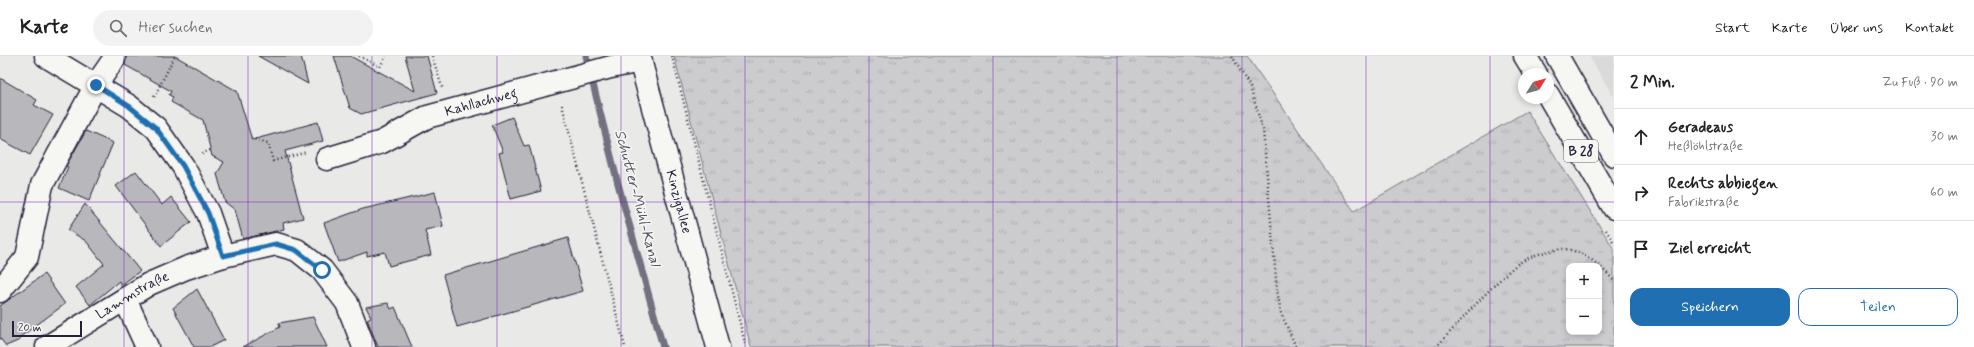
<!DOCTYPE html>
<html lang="de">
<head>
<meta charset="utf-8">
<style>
  body { margin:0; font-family:Mynerve,sans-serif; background:#f2f2f2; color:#222 }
  .controls { position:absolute; right:12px; bottom:12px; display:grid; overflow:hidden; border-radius:8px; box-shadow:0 2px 6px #0003 }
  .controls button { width:36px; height:36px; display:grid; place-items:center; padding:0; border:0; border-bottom:1px solid #e0e0e0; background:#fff; color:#222; font:20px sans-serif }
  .compass { position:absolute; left:1518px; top:12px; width:36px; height:36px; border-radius:50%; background:#fff; box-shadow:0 2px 6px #0003; rotate:53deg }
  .scale { position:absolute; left:12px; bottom:10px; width:70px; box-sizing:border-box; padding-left:4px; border:2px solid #22223b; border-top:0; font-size:11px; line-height:14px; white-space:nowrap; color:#22223b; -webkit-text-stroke:3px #f6f6f2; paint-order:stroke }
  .stop { position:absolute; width:12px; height:12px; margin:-9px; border:3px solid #1f6fb2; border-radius:50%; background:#fff }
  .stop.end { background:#1f6fb2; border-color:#fff; box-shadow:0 1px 4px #0008 }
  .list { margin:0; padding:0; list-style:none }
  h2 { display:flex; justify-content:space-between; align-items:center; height:52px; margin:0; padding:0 16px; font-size:17px }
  h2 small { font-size:13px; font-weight:400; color:#767676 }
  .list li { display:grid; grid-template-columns:26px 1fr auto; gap:12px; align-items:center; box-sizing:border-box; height:56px; padding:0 16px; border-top:1px solid #e0e0e0 }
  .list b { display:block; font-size:15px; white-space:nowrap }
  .list p { margin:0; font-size:13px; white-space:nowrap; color:#767676 }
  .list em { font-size:13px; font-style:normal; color:#767676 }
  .actions { display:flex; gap:8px; padding:12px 16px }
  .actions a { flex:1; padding:9px 0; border:1px solid #1f6fb2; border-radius:12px; text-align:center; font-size:14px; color:#1f6fb2 }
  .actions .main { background:#1f6fb2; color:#fff }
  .icon { flex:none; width:22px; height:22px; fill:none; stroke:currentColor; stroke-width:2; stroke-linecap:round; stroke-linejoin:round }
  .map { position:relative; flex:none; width:1614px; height:291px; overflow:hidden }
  header { display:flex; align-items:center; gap:24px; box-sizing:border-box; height:56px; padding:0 20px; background:#fff; border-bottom:1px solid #e0e0e0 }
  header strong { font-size:19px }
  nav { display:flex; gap:22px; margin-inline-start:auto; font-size:14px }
  .search { width:280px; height:36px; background:#f2f2f2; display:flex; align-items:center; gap:10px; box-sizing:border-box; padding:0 14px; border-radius:22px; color:#767676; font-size:15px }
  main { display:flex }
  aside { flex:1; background:#fff }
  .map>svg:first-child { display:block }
  .built { fill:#dadada }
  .grass { fill:url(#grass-tufts); stroke:#777784; fill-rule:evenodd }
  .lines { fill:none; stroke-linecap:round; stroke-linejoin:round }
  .stream { stroke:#71717f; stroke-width:7 }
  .building { fill:#b8b8bc; stroke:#22223b }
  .minor-casing { stroke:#22223b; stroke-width:25 }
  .highway-casing { stroke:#22223b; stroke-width:25 }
  .path { stroke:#22223b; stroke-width:2.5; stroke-dasharray:1 3; stroke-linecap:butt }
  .minor { stroke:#f6f6f2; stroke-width:22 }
  .highway { stroke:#f6f6f2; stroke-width:22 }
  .route { stroke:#1f6fb2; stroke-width:5 }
  .grid { fill:none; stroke:#7b2cbf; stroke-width:1; stroke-opacity:0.55 }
  .labels { text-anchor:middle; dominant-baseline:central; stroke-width:3; stroke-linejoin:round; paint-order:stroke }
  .shield { fill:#f6f6f2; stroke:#626272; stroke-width:1 }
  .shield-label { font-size:13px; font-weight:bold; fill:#22223b }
  .street-label { font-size:14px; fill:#22223b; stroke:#f6f6f2 }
  .water-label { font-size:15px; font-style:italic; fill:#565668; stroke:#f6f6f2 }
</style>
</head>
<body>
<header>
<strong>Karte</strong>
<div class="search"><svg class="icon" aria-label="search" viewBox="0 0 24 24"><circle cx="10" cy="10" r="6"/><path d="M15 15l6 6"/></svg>Hier suchen</div>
<nav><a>Start</a><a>Karte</a><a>Über uns</a><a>Kontakt</a></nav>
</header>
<main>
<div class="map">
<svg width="1614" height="291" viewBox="0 0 1614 291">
  <defs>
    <pattern id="grass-tufts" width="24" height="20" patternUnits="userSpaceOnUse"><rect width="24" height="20" fill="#ccccce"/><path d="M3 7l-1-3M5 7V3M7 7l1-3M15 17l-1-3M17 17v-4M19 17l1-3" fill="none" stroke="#afafb2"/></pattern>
  </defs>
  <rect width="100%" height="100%" fill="#e9e9e7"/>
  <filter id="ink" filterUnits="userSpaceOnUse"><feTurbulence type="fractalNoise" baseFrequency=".025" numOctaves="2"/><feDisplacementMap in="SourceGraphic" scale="8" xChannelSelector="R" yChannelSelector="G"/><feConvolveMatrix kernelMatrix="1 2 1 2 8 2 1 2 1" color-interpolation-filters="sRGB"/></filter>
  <g filter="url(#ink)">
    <!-- built -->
    <path class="built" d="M1589,0H1614V42Z"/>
    <!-- grass -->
    <path class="grass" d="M674,0H1247L1354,155L1527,55L1614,193V291H751ZM1569,210H1599V276H1569Z"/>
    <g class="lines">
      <!-- stream -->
      <path class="stream" d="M586,0L617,124L663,291"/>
    </g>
    <!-- building -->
    <path class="building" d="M126,0H175L237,35L252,84L318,66L323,85L285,95L303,162L283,167L284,173L243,183L235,154L225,146L217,118L224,106L212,100L203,64L171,46L173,41L169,39L171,35L125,9Z
      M258,0H301L308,28Z
      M334,0H350L415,35L405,0H427L437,37L361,58L350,52Z
      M0,22L37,44L34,49L53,59L30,99L0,83Z
      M512,61L524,90L529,89L541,135L511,143L499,97L503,96L492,69Z
      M86,75L113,87L89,145L59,132L68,111L66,110Z
      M136,115L162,149L171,141L191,166L161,190L116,130Z
      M435,136L443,170L425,174L431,199L389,210L385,196L367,200V196L338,206L324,167L363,153Z
      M85,148L140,215L121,229L119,225L90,249L76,231L104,208L86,185L68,174Z
      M568,182L583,235L457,271L443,219Z
      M44,218L65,248L20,281V284L6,290L0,282V250Z
      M197,233L224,284L210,291H194L173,252Z
      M388,247L391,253L395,251L412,291H378L367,263L371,261L366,251Z
      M313,261L327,291H243L280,271L279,267Z"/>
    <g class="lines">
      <!-- minor casing -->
      <g class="minor-casing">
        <g id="minor">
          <path d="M46,0L129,50L156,72L183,110L208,157L223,200"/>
          <path id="s1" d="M639,0L718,291"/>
          <path id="s2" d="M327,103L382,86L427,61L611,11L641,5"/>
          <path d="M0,235L27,201L42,129L96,29L114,3"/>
          <path d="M125,243L147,291"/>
          <path id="s3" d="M47,291L149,228L186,212L223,200L276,188L297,194L322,214L347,247L364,291"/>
        </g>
      </g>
      <!-- highway casing -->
      <g class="highway-casing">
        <path id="highway" d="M1525,0L1536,18
          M1557,0L1614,99
          M1548,39L1614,152"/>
      </g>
      <!-- path -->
      <path class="path" d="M359,0L380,11L386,0
        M432,0L443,34
        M672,0L746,291
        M1232,0L1250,31L1263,74L1277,234L1281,257L1296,291
        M154,41L175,0
        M562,49L625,291
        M251,82L268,87L273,105L307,96
        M202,98L210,94
        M1606,174L1614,187
        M1436,291C1462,264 1487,234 1515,210C1527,201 1549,193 1564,193C1585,195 1601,210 1614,225"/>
      <!-- minor -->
      <use href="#minor" class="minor"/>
      <!-- highway -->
      <use href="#highway" class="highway"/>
    </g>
  </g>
  <g class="lines" filter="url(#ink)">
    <!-- route -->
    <path class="route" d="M96,29L129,50L156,72L183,110L208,157L223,200L276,188L296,194L322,214"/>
  </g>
  <!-- grid -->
  <path class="grid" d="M124,0V291M248,0V291M372,0V291M497,0V291M621,0V291M745,0V291M869,0V291M993,0V291M1117,0V291M1242,0V291M1366,0V291M1490,0V291M0,146H1614"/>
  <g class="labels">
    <!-- shield labels -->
    <rect class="shield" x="1564" y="84" width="34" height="22" rx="3"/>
    <g class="shield-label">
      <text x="1581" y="95">B 28</text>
    </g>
    <!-- street labels -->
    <g class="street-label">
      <text stroke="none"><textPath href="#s2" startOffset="165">Kahllachweg</textPath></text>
      <text stroke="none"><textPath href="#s1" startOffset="151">Kinzigallee</textPath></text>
      <text stroke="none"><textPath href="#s3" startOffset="100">Lammstraße</textPath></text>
    </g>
    <!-- water labels -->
    <g class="water-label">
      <text transform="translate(637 142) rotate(75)">Schutter-Mühl-Kanal</text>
    </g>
  </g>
</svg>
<div class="controls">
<button>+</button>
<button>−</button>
</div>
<svg class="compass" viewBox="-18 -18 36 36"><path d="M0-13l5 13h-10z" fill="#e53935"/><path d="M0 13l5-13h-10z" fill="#767676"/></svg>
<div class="scale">20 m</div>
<div class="stop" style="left:322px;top:214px"></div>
<div class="stop end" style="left:96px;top:29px"></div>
</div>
<aside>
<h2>2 Min.<small>Zu Fuß · 90 m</small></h2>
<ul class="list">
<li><svg class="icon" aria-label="ahead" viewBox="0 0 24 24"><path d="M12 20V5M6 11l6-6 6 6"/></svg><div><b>Geradeaus</b><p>Heßlöhlstraße</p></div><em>30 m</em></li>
<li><svg class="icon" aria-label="right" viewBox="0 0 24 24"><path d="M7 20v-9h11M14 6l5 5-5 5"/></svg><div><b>Rechts abbiegen</b><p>Fabrikstraße</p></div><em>60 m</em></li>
<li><svg class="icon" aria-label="arrive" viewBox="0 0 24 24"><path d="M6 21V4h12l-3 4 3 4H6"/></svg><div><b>Ziel erreicht</b></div></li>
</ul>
<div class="actions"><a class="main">Speichern</a><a>Teilen</a></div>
</aside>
</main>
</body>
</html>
